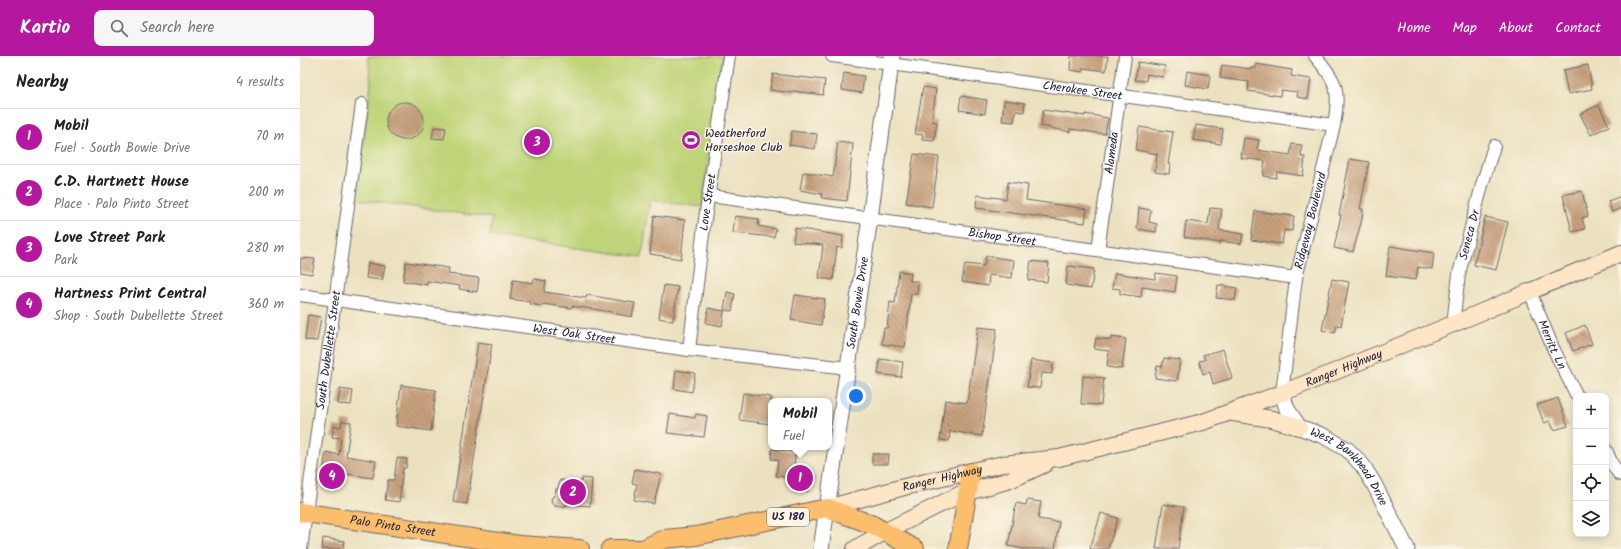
<!DOCTYPE html>
<html lang="en">
<head>
<meta charset="utf-8">
<style>
  body { margin:0; font-family:Kalam,sans-serif; background:#f6f6f6; color:#222 }
  .controls { position:absolute; right:12px; bottom:12px; display:grid; overflow:hidden; border-radius:8px; box-shadow:0 2px 10px #0003 }
  .controls button { width:36px; height:36px; display:grid; place-items:center; padding:0; border:0; border-bottom:1px solid #e0e0e0; background:#fff; color:#222; font:20px sans-serif }
  .you { position:absolute; left:556px; top:340px; width:14px; height:14px; margin:-10px; border:3px solid #fff; border-radius:50%; background:#1a73e8; box-shadow:0 0 0 6px #1a73e833 }
  .badge { display:grid; place-items:center; width:26px; height:26px; border-radius:50%; background:#b5179e; color:#fff; font-size:13px; font-weight:700 }
  .pin { position:absolute; translate:-50% -50%; border:2px solid #fff; box-shadow:0 1px 4px #0006 }
  .popup { position:absolute; left:468px; top:342px; width:64px; height:52px; box-sizing:border-box; display:grid; place-content:center; border-radius:8px; background:#fff; filter:drop-shadow(0 1px 3px #0005); font-size:13px; white-space:nowrap; color:#767676 }
  .popup b { font-size:15px; color:#222 }
  .popup::after { content:''; position:absolute; left:50%; top:100%; margin-left:-8px; border:8px solid transparent; border-top-color:#fff }
  .list { margin:0; padding:0; list-style:none }
  h2 { display:flex; justify-content:space-between; align-items:center; height:52px; margin:0; padding:0 16px; font-size:17px }
  h2 small { font-size:13px; font-weight:400; color:#767676 }
  .list li { display:grid; grid-template-columns:26px 1fr auto; gap:12px; align-items:center; box-sizing:border-box; height:56px; padding:0 16px; border-top:1px solid #e0e0e0 }
  .list b { display:block; font-size:15px; white-space:nowrap }
  .list p { margin:0; font-size:13px; white-space:nowrap; color:#767676 }
  .list em { font-size:13px; font-style:normal; color:#767676 }
  .icon { flex:none; width:22px; height:22px; fill:none; stroke:currentColor; stroke-width:2; stroke-linecap:round; stroke-linejoin:round }
  .map { position:relative; flex:none; width:1321px; height:493px; overflow:hidden }
  header { display:flex; align-items:center; gap:24px; box-sizing:border-box; height:56px; padding:0 20px; background:#b5179e; color:#fff }
  header strong { font-size:19px }
  nav { display:flex; gap:22px; margin-inline-start:auto; font-size:14px }
  .search { width:280px; height:36px; background:#f6f6f6; display:flex; align-items:center; gap:10px; box-sizing:border-box; padding:0 14px; border-radius:8px; color:#767676; font-size:15px }
  main { display:flex }
  aside { flex:1; background:#fff }
  .map>svg:first-child { display:block }
  .park { fill:#bfd478; stroke:#707b5a }
  .building { fill:url(#building-back-hatch) }
  .lines { fill:none; stroke-linecap:round; stroke-linejoin:round }
  .minor-casing { stroke:#686569; stroke-width:14 }
  .tertiary-casing { stroke:#686569; stroke-width:17 }
  .secondary-casing { stroke:#686569; stroke-width:18 }
  .primary-casing { stroke:#686569; stroke-width:20 }
  .minor { stroke:#fff; stroke-width:12 }
  .tertiary { stroke:#fff; stroke-width:15 }
  .secondary { stroke:#fde5c5; stroke-width:16 }
  .primary { stroke:#fabe6d; stroke-width:18 }
  .labels { text-anchor:middle; dominant-baseline:central; stroke-width:3; stroke-linejoin:round; paint-order:stroke }
  .shield { fill:#fcf5e5; stroke:#63616e; stroke-width:1 }
  .shield-label { font-size:11px; font-weight:bold; fill:#22223b }
  .street-label { font-size:12px; fill:#22223b; stroke:#fcf5e5 }
  .poi-label { font-size:12px; fill:#22223b; stroke:#fcf5e5; text-anchor:start }
</style>
</head>
<body>
<header>
<strong>Kartio</strong>
<div class="search"><svg class="icon" aria-label="search" viewBox="0 0 24 24"><circle cx="10" cy="10" r="6"/><path d="M15 15l6 6"/></svg>Search here</div>
<nav><a>Home</a><a>Map</a><a>About</a><a>Contact</a></nav>
</header>
<main>
<aside>
<h2>Nearby<small>4 results</small></h2>
<ul class="list">
<li><span class="badge">1</span><div><b>Mobil</b><p>Fuel · South Bowie Drive</p></div><em>70 m</em></li>
<li><span class="badge">2</span><div><b>C.D. Hartnett House</b><p>Place · Palo Pinto Street</p></div><em>200 m</em></li>
<li><span class="badge">3</span><div><b>Love Street Park</b><p>Park</p></div><em>280 m</em></li>
<li><span class="badge">4</span><div><b>Hartness Print Central</b><p>Shop · South Dubellette Street</p></div><em>360 m</em></li>
</ul>
</aside>
<div class="map">
<svg width="1321" height="493" viewBox="0 0 1321 493">
  <defs>
    <pattern id="building-back-hatch" width="6" height="6" patternUnits="userSpaceOnUse"><rect width="6" height="6" fill="#c7a07c"/><path d="M-1 5l2 2M0 0l6 6M5-1l2 2" fill="none" stroke="#a18267"/></pattern>
  </defs>
  <rect width="100%" height="100%" fill="#fcf5e5"/>
  <filter id="ink" filterUnits="userSpaceOnUse"><feTurbulence type="fractalNoise" baseFrequency=".025" numOctaves="2"/><feDisplacementMap in="SourceGraphic" scale="8" xChannelSelector="R" yChannelSelector="G"/><feConvolveMatrix kernelMatrix="1 2 1 2 8 2 1 2 1" color-interpolation-filters="sRGB"/></filter>
  <filter id="wash" filterUnits="userSpaceOnUse"><feTurbulence type="fractalNoise" baseFrequency=".012" numOctaves="4" result="noise"/><feDisplacementMap in="SourceGraphic" scale="16" xChannelSelector="R" yChannelSelector="G"/><feGaussianBlur stdDeviation="0.9" result="paint"/><feColorMatrix in="noise" values="0 0 0 0 0 0 0 0 0 0 0 0 0 0 0 0 0 1.4 0 .05"/><feComposite in="paint" operator="in"/></filter>
  <g filter="url(#wash)">
    <rect width="100%" height="100%" fill="#ebe1bf"/>
    <!-- park -->
    <path class="park" d="M68,0H423L402,151L350,144L342,201L190,180L192,162L56,143L71,28Z"/>
    <g id="blocks">
      <!-- building -->
      <path class="building" d="M771,0H808L806,15L783,12V16L770,14Z
        M838,6L865,10L863,21L847,18L846,25L835,24Z
        M956,8L992,14L991,20L1011,23L1008,43L997,41L998,36L981,34L980,40L948,35L949,26L920,22L922,9L951,13V12H956Z
        M1288,9L1292,33L1268,38L1263,14Z
        M887,15L910,19L908,33L885,29Z
        M544,17L564,20L562,37L542,34Z
        M473,18L525,24L523,39L493,35V37L470,34Z
        M623,31L636,33L632,65L637,66L634,85L622,84L623,79L615,78Z
        M661,40L687,44L685,58L659,54Z
        M704,44L725,47L724,56L716,55L714,66L702,65Z
        M86 65a19 19 0 1 1 38 0a19 19 0 1 1-38 0Z
        M1299,49L1309,70L1291,79L1280,58Z
        M743,54L785,60V58L808,62L805,78L770,73V76L741,70Z
        M896,69L923,73L921,88L893,84Z
        M134,71L146,72L144,83L132,82Z
        M839,71L873,76L868,108H870L869,118L855,116L857,98L836,94Z
        M492,75L517,78L515,93L489,89Z
        M944,82L959,84L957,94L990,99L992,88L1002,89L1001,101H1005L1003,120L977,116L976,122L963,120L965,105L941,102Z
        M538,86L553,88L547,145L522,142V138L500,134L503,116L533,121Z
        M614,98L639,101L632,151L606,147Z
        M1050,103L1069,106L1060,153H1063L1062,163L1053,196L1034,192L1041,159H1039Z
        M708,126L728,129L726,144L787,153L785,167L676,152L677,139L706,143Z
        M1282,135L1288,160L1282,162L1285,173L1272,176L1263,139Z
        M1321,140V152L1312,156L1308,145Z
        M839,152L851,154L849,166L857,168L856,176L837,173Z
        M910,152L922,153L919,174L943,178L941,188L920,185V187L884,181L886,165L908,168Z
        M955,155L994,160L992,175L984,174L982,188L951,184Z
        M354,160L385,164L381,203L350,198Z
        M435,160L459,163L458,170L476,173L474,181L433,177Z
        M1185,161L1208,166L1196,214L1174,209Z
        M495,172L543,180L542,192L537,191L533,224L519,222L523,189L493,186Z
        M1090,190L1134,197L1132,213L1118,211L1116,224L1086,220Z
        M686,200L714,204L712,222L689,219L688,230L662,226L665,208L684,210Z
        M1,202L15,203L12,218L0,216Z
        M731,205L749,207L747,226L728,224Z
        M106,206L149,212L148,218L179,222L177,236L159,233L160,230L127,225V229L103,225Z
        M68,207L85,210L82,224L66,222Z
        M768,210L794,213L791,233L766,229Z
        M599,215L611,217L610,225H618L617,238H611L605,291L582,288L584,272H587L590,246L595,247Z
        M815,217L855,223L856,217L877,220L875,236L842,231L841,241L820,238V233L812,232Z
        M234,223L246,225L244,236L286,242L287,239L335,247L332,261L312,257V256L272,250L271,252L243,248L242,250L230,248L231,246L210,243L213,224L233,227Z
        M1032,223L1049,226L1041,270L1037,269L1035,277L1022,274Z
        M364,229L378,231L373,265L359,262Z
        M918,229L937,232L935,244L916,242Z
        M427,236L435,238L432,255L424,254Z
        M495,239L525,243L521,269L491,264Z
        M408,252L424,255L422,270L406,267Z
        M8,259L21,261L17,285L5,284Z
        M1285,269L1292,288L1273,295L1266,277Z
        M678,271L697,273L682,380L650,375L649,385L640,384L645,344L667,347Z
        M811,281L826,283L822,313L807,311L809,295L794,293L796,282L811,284Z
        M178,286L192,288L167,448L153,446Z
        M923,293L932,322L913,328L910,316L903,318L899,305L905,304L903,299Z
        M864,302L880,304L877,325L855,322L857,310L862,311Z
        M580,303L603,306L601,321L578,318Z
        M731,304L753,307L752,318L742,317L740,332L727,331Z
        M376,314L395,317L392,336L374,333Z
        M783,320L804,322L801,349L781,348Z
        M101,329L136,334L131,375L96,370Z
        M40,333L53,335L51,349L38,348Z
        M443,337L471,341V368L439,364Z
        M1258,342L1268,370L1254,374L1250,365L1244,367L1237,349Z
        M370,358L395,362L396,358L407,360L404,381L367,377Z
        M42,365L51,366L46,400L76,405L73,422L40,417L38,425L22,422L26,396L39,399L41,382L32,381L34,370L41,371Z
        M472,393L496,396L494,408L516,423L507,436L486,421L476,420L478,404L471,403Z
        M572,398H589L588,408H572Z
        M97,402L107,403L106,412H103L99,446L85,444L88,424H94Z
        M335,413L361,418L354,448L334,444L337,428L332,427Z
        M282,422L292,423L290,450L266,448V450H254L251,446L252,441L255,439L256,433H258L260,424L281,426Z
        M727,444L741,446L738,463L759,466L755,493H724L708,490L716,447L726,449Z
        M863,448L884,451L878,493H856Z
        M801,457L818,462L808,493H790Z
        M23,482L44,485L43,493H22Z"/>
    </g>
  </g>
  <g filter="url(#ink)">
    <use href="#blocks" fill-opacity="0" stroke="#686569" stroke-width="1"/>
    <g class="lines">
      <!-- minor casing -->
      <g class="minor-casing">
        <g id="minor">
          <path id="s1" d="M532,0L1034,69"/>
          <path id="s2" d="M410,140L996,222"/>
          <path id="s3" d="M798,194L825,0"/>
          <path id="s4" d="M1230,236L1253,292L1277,340"/>
          <path id="s5" d="M0,239L389,294L548,312"/>
          <path id="s6" d="M1153,268L1159,218L1182,129L1194,90"/>
          <path id="s7" d="M389,294L404,170L429,0"/>
          <path id="s8" d="M982,337L996,222L1034,69C1040,35 1038,26 1015,0"/>
          <path d="M1306,394L1312,408L1319,418L1321,419"/>
          <path id="s9" d="M1,493L62,48"/>
        </g>
      </g>
      <!-- tertiary casing -->
      <g class="tertiary-casing">
        <g id="tertiary">
          <path id="s10" d="M982,337L987,353L999,371L1024,380L1048,394L1063,410L1074,428L1107,493"/>
          <path id="s11" d="M521,493L570,162L592,0"/>
        </g>
      </g>
      <!-- secondary casing -->
      <g class="secondary-casing">
        <g id="secondary">
          <path d="M933,357L972,363L999,371"/>
          <path id="s12" d="M527,452L604,431L703,408L759,402L903,366L982,337L1153,268L1321,197"/>
          <path d="M555,493L584,476L661,438L710,424L745,408"/>
        </g>
      </g>
      <!-- primary casing -->
      <g class="primary-casing">
        <g id="primary">
          <path id="s13" d="M0,456L219,489L280,493"/>
          <path d="M310,493H343L364,483L396,480L527,452L573,469L615,493"/>
          <path d="M658,493L671,416"/>
        </g>
      </g>
      <!-- minor -->
      <use href="#minor" class="minor"/>
      <!-- tertiary -->
      <use href="#tertiary" class="tertiary"/>
      <!-- secondary -->
      <use href="#secondary" class="secondary"/>
      <!-- primary -->
      <use href="#primary" class="primary"/>
    </g>
  </g>
  <!-- icons -->
  <defs>
    <g id="stadium-disc" transform="scale(1)"><circle r="9.5" fill="#b5179e" stroke="#fcf5e5"/><path d="M0-5a6.5 5 0 1 0 0 10a6.5 5 0 1 0 0-10ZM-3.5-1.8h7v3.6h-7Z" fill="#fff"/></g>
  </defs>
  <g fill-rule="evenodd">
    <use href="#stadium-disc" x="391" y="84"/>
  </g>
  <g class="labels">
    <!-- shield labels -->
    <rect class="shield" x="467" y="452" width="42" height="18" rx="3"/>
    <g class="shield-label">
      <text x="488" y="461">US 180</text>
    </g>
    <!-- street labels -->
    <g class="street-label">
      <text stroke="none"><textPath href="#s1" startOffset="253">Cherokee Street</textPath></text>
      <text stroke="none"><textPath href="#s3" startOffset="98">Alameda</textPath></text>
      <text stroke="none"><textPath href="#s7" startOffset="149">Love Street</textPath></text>
      <text stroke="none"><textPath href="#s8" startOffset="175">Ridgeway Boulevard</textPath></text>
      <text stroke="none"><textPath href="#s6" startOffset="91">Seneca Dr</textPath></text>
      <text stroke="none"><textPath href="#s2" startOffset="295">Bishop Street</textPath></text>
      <text stroke="none"><textPath href="#s11" startOffset="249">South Bowie Drive</textPath></text>
      <text stroke="none"><textPath href="#s5" startOffset="277">West Oak Street</textPath></text>
      <text stroke="none"><textPath href="#s4" startOffset="57">Merritt Ln</textPath></text>
      <text stroke="none"><textPath href="#s9" startOffset="201">South Dubellette Street</textPath></text>
      <text stroke="none"><textPath href="#s12" startOffset="537">Ranger Highway</textPath></text>
      <text stroke="none"><textPath href="#s10" startOffset="105">West Bankhead Drive</textPath></text>
      <text stroke="none"><textPath href="#s12" startOffset="119">Ranger Highway</textPath></text>
      <text stroke="none"><textPath href="#s13" startOffset="94">Palo Pinto Street</textPath></text>
    </g>
    <!-- poi labels -->
    <g class="poi-label">
      <text x="405" y="77">Weatherford<tspan x="405" dy="14">Horseshoe Club</tspan></text>
    </g>
  </g>
</svg>
<div class="controls">
<button>+</button>
<button>−</button>
<button><svg class="icon" aria-label="locate" viewBox="0 0 24 24"><circle cx="12" cy="12" r="6"/><path d="M12 2v4M12 18v4M2 12h4M18 12h4"/></svg></button>
<button><svg class="icon" aria-label="layers" viewBox="0 0 24 24"><path d="M12 4l9 5-9 5-9-5zM3 14l9 5 9-5"/></svg></button>
</div>
<div class="you"></div>
<div class="pin badge" style="left:500px;top:422px">1</div>
<div class="popup"><b>Mobil</b>Fuel</div>
<div class="pin badge" style="left:273px;top:436px">2</div>
<div class="pin badge" style="left:237px;top:86px">3</div>
<div class="pin badge" style="left:32px;top:420px">4</div>
</div>
</main>
</body>
</html>
